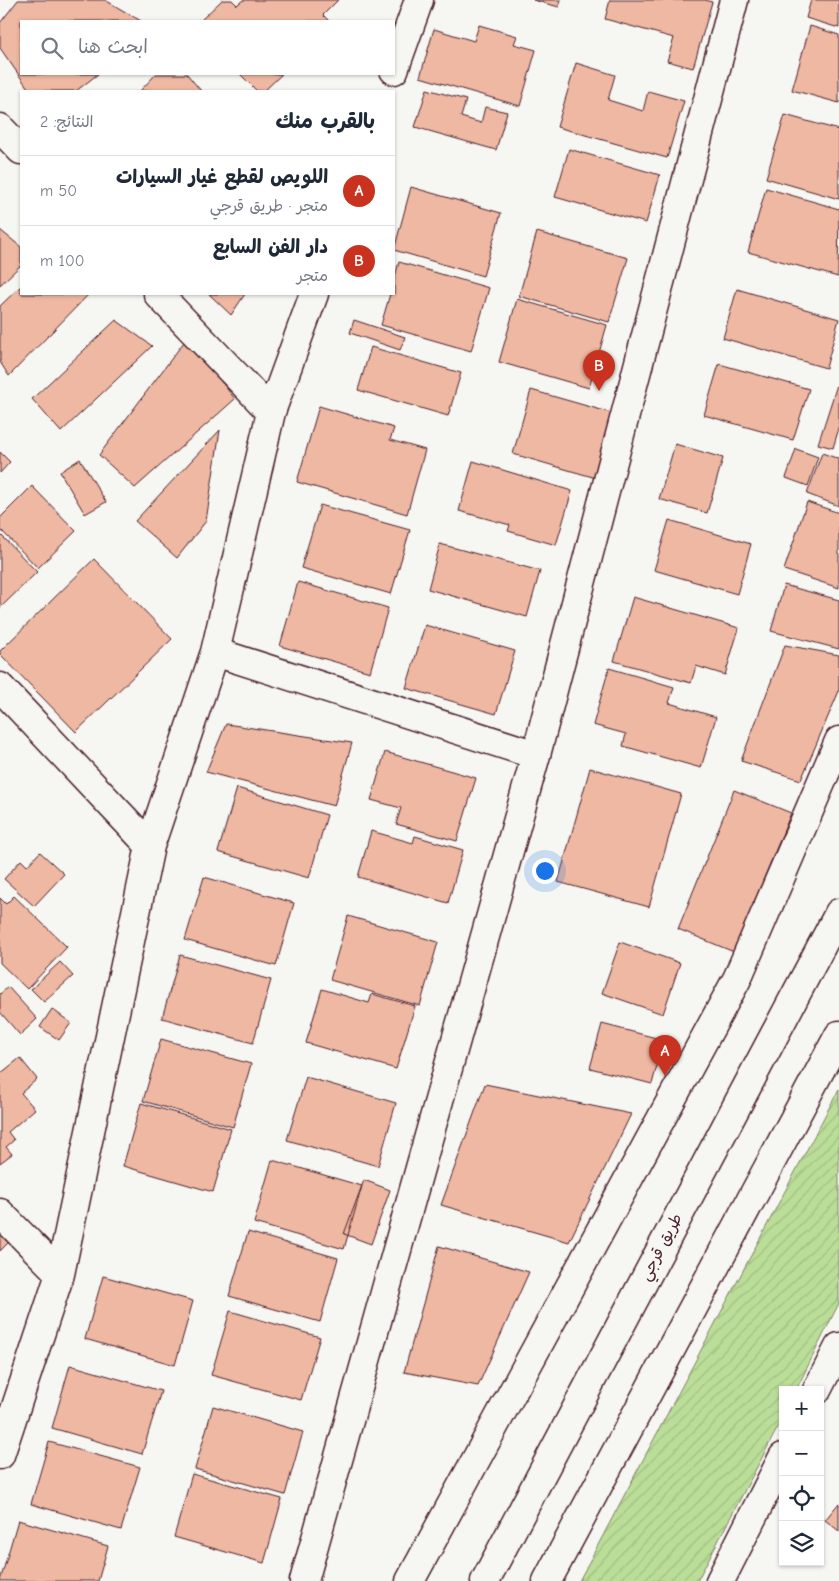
<!DOCTYPE html>
<html lang="ar">
<head>
<meta charset="utf-8">
<style>
  body { margin:0; font-family:"Comic Neue","Playpen Sans Arabic",sans-serif; background:#f6f6f7; color:#1f2937; direction:rtl }
  .controls { position:absolute; right:15px; bottom:15px; display:grid; overflow:hidden; border-radius:0px; box-shadow:0 1px 4px #0004 }
  .controls button { width:45px; height:45px; display:grid; place-items:center; padding:0; border:0; border-bottom:1px solid #e0e1e3; background:#fff; color:#1f2937; font:25px sans-serif }
  .you { position:absolute; left:544px; top:870px; width:18px; height:18px; margin:-12px; border:4px solid #fff; border-radius:50%; background:#1a73e8; box-shadow:0 0 0 8px #1a73e833 }
  .badge { display:grid; place-items:center; width:32px; height:32px; border-radius:50%; background:#c8321e; color:#fff; font-size:16px; font-weight:700 }
  .pin { position:absolute; translate:-50% -41px; filter:drop-shadow(0 1px 2px #0008) }
  .pin::after { content:''; position:absolute; top:26px; width:18px; height:15px; background:inherit; clip-path:polygon(0 0,100% 0,50% 100%) }
  .list { margin:0; padding:0; list-style:none }
  h2 { display:flex; justify-content:space-between; align-items:center; height:65px; margin:0; padding:0 20px; font-size:21px }
  h2 small { font-size:16px; font-weight:400; color:#747a83 }
  .list li { display:grid; grid-template-columns:32px 1fr auto; gap:15px; align-items:center; box-sizing:border-box; height:70px; padding:0 20px; border-top:1px solid #e0e1e3 }
  .list b { display:block; font-size:19px; white-space:nowrap }
  .list p { margin:0; font-size:16px; white-space:nowrap; color:#747a83 }
  .list em { font-size:16px; font-style:normal; color:#747a83 }
  .icon { flex:none; width:28px; height:28px; fill:none; stroke:currentColor; stroke-width:2; stroke-linecap:round; stroke-linejoin:round }
  .map { position:relative; flex:none; width:839px; height:1581px; overflow:hidden; direction:ltr }
  .search { position:absolute; background:#fff; box-shadow:0 1px 4px #0004; left:20px; top:20px; width:375px; height:55px; display:flex; align-items:center; gap:12px; box-sizing:border-box; padding:0 18px; border-radius:0px; color:#747a83; font-size:19px }
  .panel { position:absolute; background:#fff; box-shadow:0 1px 4px #0004; left:20px; top:90px; width:375px; height:205px; border-radius:0px; direction:rtl }
  .map>svg:first-child { display:block }
  .garden { fill:url(#garden-furrows); stroke:#827e62 }
  .building { fill:#eeb8a2; stroke:#4a1f2b }
  .lines { fill:none; stroke-linecap:round; stroke-linejoin:round }
  .street-casing { stroke:#4a1f2b; stroke-width:31 }
  .secondary-casing { stroke:#4a1f2b; stroke-width:31 }
  .highway-casing { stroke:#4a1f2b; stroke-width:31 }
  .street { stroke:#f6f6f2; stroke-width:28 }
  .secondary { stroke:#f6f6f2; stroke-width:28 }
  .highway { stroke:#f6f6f2; stroke-width:28 }
  .labels { text-anchor:middle; dominant-baseline:central; stroke-width:5; stroke-linejoin:round; paint-order:stroke }
  .street-label { font-size:16px; fill:#4a1f2b; stroke:#f6f6f2 }
</style>
</head>
<body>
<div class="map">
<svg width="839" height="1581" viewBox="0 0 839 1581">
  <defs>
    <pattern id="garden-furrows" width="10" height="10" patternUnits="userSpaceOnUse" patternTransform="scale(1.25)"><rect width="10" height="10" fill="#bade98"/><path d="M-1 1l2-2M0 10L10 0M9 11l2-2" fill="none" stroke="#a1be83"/></pattern>
  </defs>
  <rect width="100%" height="100%" fill="#f6f6f2"/>
  <filter id="ink" filterUnits="userSpaceOnUse"><feTurbulence type="fractalNoise" baseFrequency=".02" numOctaves="2"/><feDisplacementMap in="SourceGraphic" scale="10" xChannelSelector="R" yChannelSelector="G"/><feConvolveMatrix kernelMatrix="1 2 1 2 8 2 1 2 1" color-interpolation-filters="sRGB"/></filter>
  <g filter="url(#ink)">
    <!-- garden -->
    <path class="garden" d="M839,1089V1303L796,1390H783V1418L777,1429L697,1581H579Z"/>
    <!-- building -->
    <path class="building" d="M18,0H105L141,21H21V74H98L76,91H30L0,48V23Z
      M222,0H232L237,5L243,0H338L323,15L329,21H200Z
      M533,0H561L559,7Z
      M610,0H705L712,2L693,68L667,61L674,38L605,19Z
      M811,0H839V28L806,18Z
      M479,25L517,36L514,44L536,50L520,106L420,77L434,29L474,41Z
      M810,26L839,35V103L792,90Z
      M576,63L615,75L608,100L643,111L648,91L684,101L667,158L557,127Z
      M156,74H187L201,91H140Z
      M240,74H282L264,91H257Z
      M427,89L466,100L461,117L481,123L485,107L507,112L496,150L415,127Z
      M785,115L839,130V199L766,178Z
      M569,149L660,175L646,223L555,197Z
      M411,187L501,213L483,276L394,250Z
      M766,188L839,209L838,277L748,252Z
      M0,230L21,247V265L0,285Z
      M537,232L628,258L609,322L519,296Z
      M399,262L489,288L471,351L381,325L390,294H394V280Z
      M21,286V294H89L9,376L0,362V306Z
      M737,289L839,319L826,368L723,338Z
      M209,294H245L231,315Z
      M517,299L607,325L589,388L499,362Z
      M116,320L152,346L61,432L32,399Z
      M354,320L405,337L400,350L350,333Z
      M187,338L235,399L135,488L99,455Z
      M371,347L461,373L448,416L358,390Z
      M719,364L809,389L793,440L704,415Z
      M837,385L839,386V428L833,448L818,444Z
      M531,390L622,416L603,480L513,454Z
      M319,406L394,428L390,440L425,450L407,514L297,482Z
      M220,430L206,521L177,558L135,521Z
      M675,444L723,458L707,513L659,499Z
      M796,449L818,457L808,486L786,478Z
      M0,452L10,462L0,473Z
      M822,453L839,459V506L807,494Z
      M80,459L106,502L85,514L60,472Z
      M473,461L572,491L556,545L508,531L510,525L459,511Z
      M32,486L76,531L38,568L0,529V518Z
      M807,502L839,513V588L784,570Z
      M320,505L410,530L391,594L301,568Z
      M669,520L751,544L737,594L654,570Z
      M0,534L37,572L0,608Z
      M440,544L540,571L527,617L428,589Z
      M94,559L172,639L76,732L0,654V651Z
      M298,582L388,608L370,672L280,646Z
      M784,585L839,600V649L771,631Z
      M633,597L739,628L725,675L696,666L691,683L614,661Z
      M425,625L515,651L496,714L406,688Z
      M785,645L839,655V691L801,780L741,761Z
      M609,668L674,687L669,703L716,717L701,768L623,746L626,734L593,725Z
      M226,724L352,743L334,806L206,772Z
      M385,752L476,778L457,841L396,824L401,808L371,800Z
      M590,768L681,794L649,907L558,882Z
      M237,788L327,815L309,878L218,852Z
      M734,790L791,813L734,952L678,929Z
      M371,831L413,843L415,836L463,850L448,903L358,877Z
      M40,852L64,874L34,906L4,879L21,860L27,866Z
      M204,877L294,903L276,966L185,940Z
      M14,896L67,947L27,989L0,963V898L6,904Z
      M348,916L438,942L420,1006L330,980Z
      M620,942L680,963L663,1014L602,993Z
      M180,955L271,980L253,1043L162,1018Z
      M60,962L73,976L44,1002L31,989Z
      M8,987L37,1019L20,1035L0,1012V994Z
      M322,989L369,1003L372,994L415,1006L396,1069L306,1043Z
      M52,1009L71,1023L59,1040L40,1027Z
      M602,1024L664,1040L652,1084L590,1068Z
      M161,1039L251,1064L233,1127L143,1101Z
      M20,1058L37,1079L21,1093L35,1109L8,1132L14,1140L6,1147L12,1154L0,1163V1074Z
      M306,1077L396,1103L378,1166L287,1140Z
      M485,1084L631,1114L569,1242L441,1205Z
      M141,1103L231,1129L213,1192L123,1166Z
      M272,1160L362,1186L344,1249L254,1223Z
      M364,1180L390,1190L371,1244L344,1234Z
      M0,1231L10,1241L0,1251Z
      M248,1232L338,1258L320,1322L229,1296Z
      M439,1246L529,1272L478,1386L404,1372Z
      M103,1276L193,1301L175,1365L85,1339Z
      M230,1311L320,1337L301,1400L211,1375Z
      M70,1365L161,1391L142,1454L52,1428Z
      M213,1406L303,1432L285,1495L195,1469Z
      M49,1442L140,1467L121,1530L31,1504Z
      M192,1474L282,1499L264,1563L174,1537Z
      M839,1503V1531L825,1520Z
      M18,1520L108,1546L98,1581H0Z"/>
    <g class="lines">
      <!-- street casing -->
      <g class="street-casing">
        <path id="street" d="M394,70L419,0
          M0,128L21,150
          M158,294L271,412
          M215,652L536,755
          M0,687L150,846
          M0,1213L60,1274
          M0,1455L60,1274L150,846L215,652L271,412L314,294
          M304,1581L536,755L734,0
          M410,1581L737,979L839,741"/>
      </g>
      <!-- secondary casing -->
      <g class="secondary-casing">
        <path id="secondary" d="M817,1390L839,1347
          M720,1581L783,1457"/>
      </g>
      <!-- highway casing -->
      <g class="highway-casing">
        <path id="highway" d="M485,1581L839,913
          M547,1581L839,1035"/>
      </g>
      <!-- street -->
      <use href="#street" class="street"/>
      <!-- secondary -->
      <use href="#secondary" class="secondary"/>
      <!-- highway -->
      <use href="#highway" class="highway"/>
    </g>
  </g>
  <g class="labels">
    <!-- street labels -->
    <g class="street-label">
      <text transform="translate(661 1247) rotate(-62)">طريق قرجي</text>
    </g>
  </g>
</svg>
<div class="controls">
<button>+</button>
<button>−</button>
<button><svg class="icon" aria-label="locate" viewBox="0 0 24 24"><circle cx="12" cy="12" r="6"/><path d="M12 2v4M12 18v4M2 12h4M18 12h4"/></svg></button>
<button><svg class="icon" aria-label="layers" viewBox="0 0 24 24"><path d="M12 4l9 5-9 5-9-5zM3 14l9 5 9-5"/></svg></button>
</div>
<div class="you"></div>
<div class="pin badge" style="left:665px;top:1076px">A</div>
<div class="pin badge" style="left:599px;top:391px">B</div>
<div class="search"><svg class="icon" aria-label="search" viewBox="0 0 24 24"><circle cx="10" cy="10" r="6"/><path d="M15 15l6 6"/></svg>ابحث هنا</div>
<section class="panel">
<h2>بالقرب منك<small>النتائج: 2</small></h2>
<ul class="list">
<li><span class="badge">A</span><div><b>اللويص لقطع غيار السيارات</b><p>متجر · طريق قرجي</p></div><em>50 m</em></li>
<li><span class="badge">B</span><div><b>دار الفن السابع</b><p>متجر</p></div><em>100 m</em></li>
</ul>
</section>
</div>
</body>
</html>
